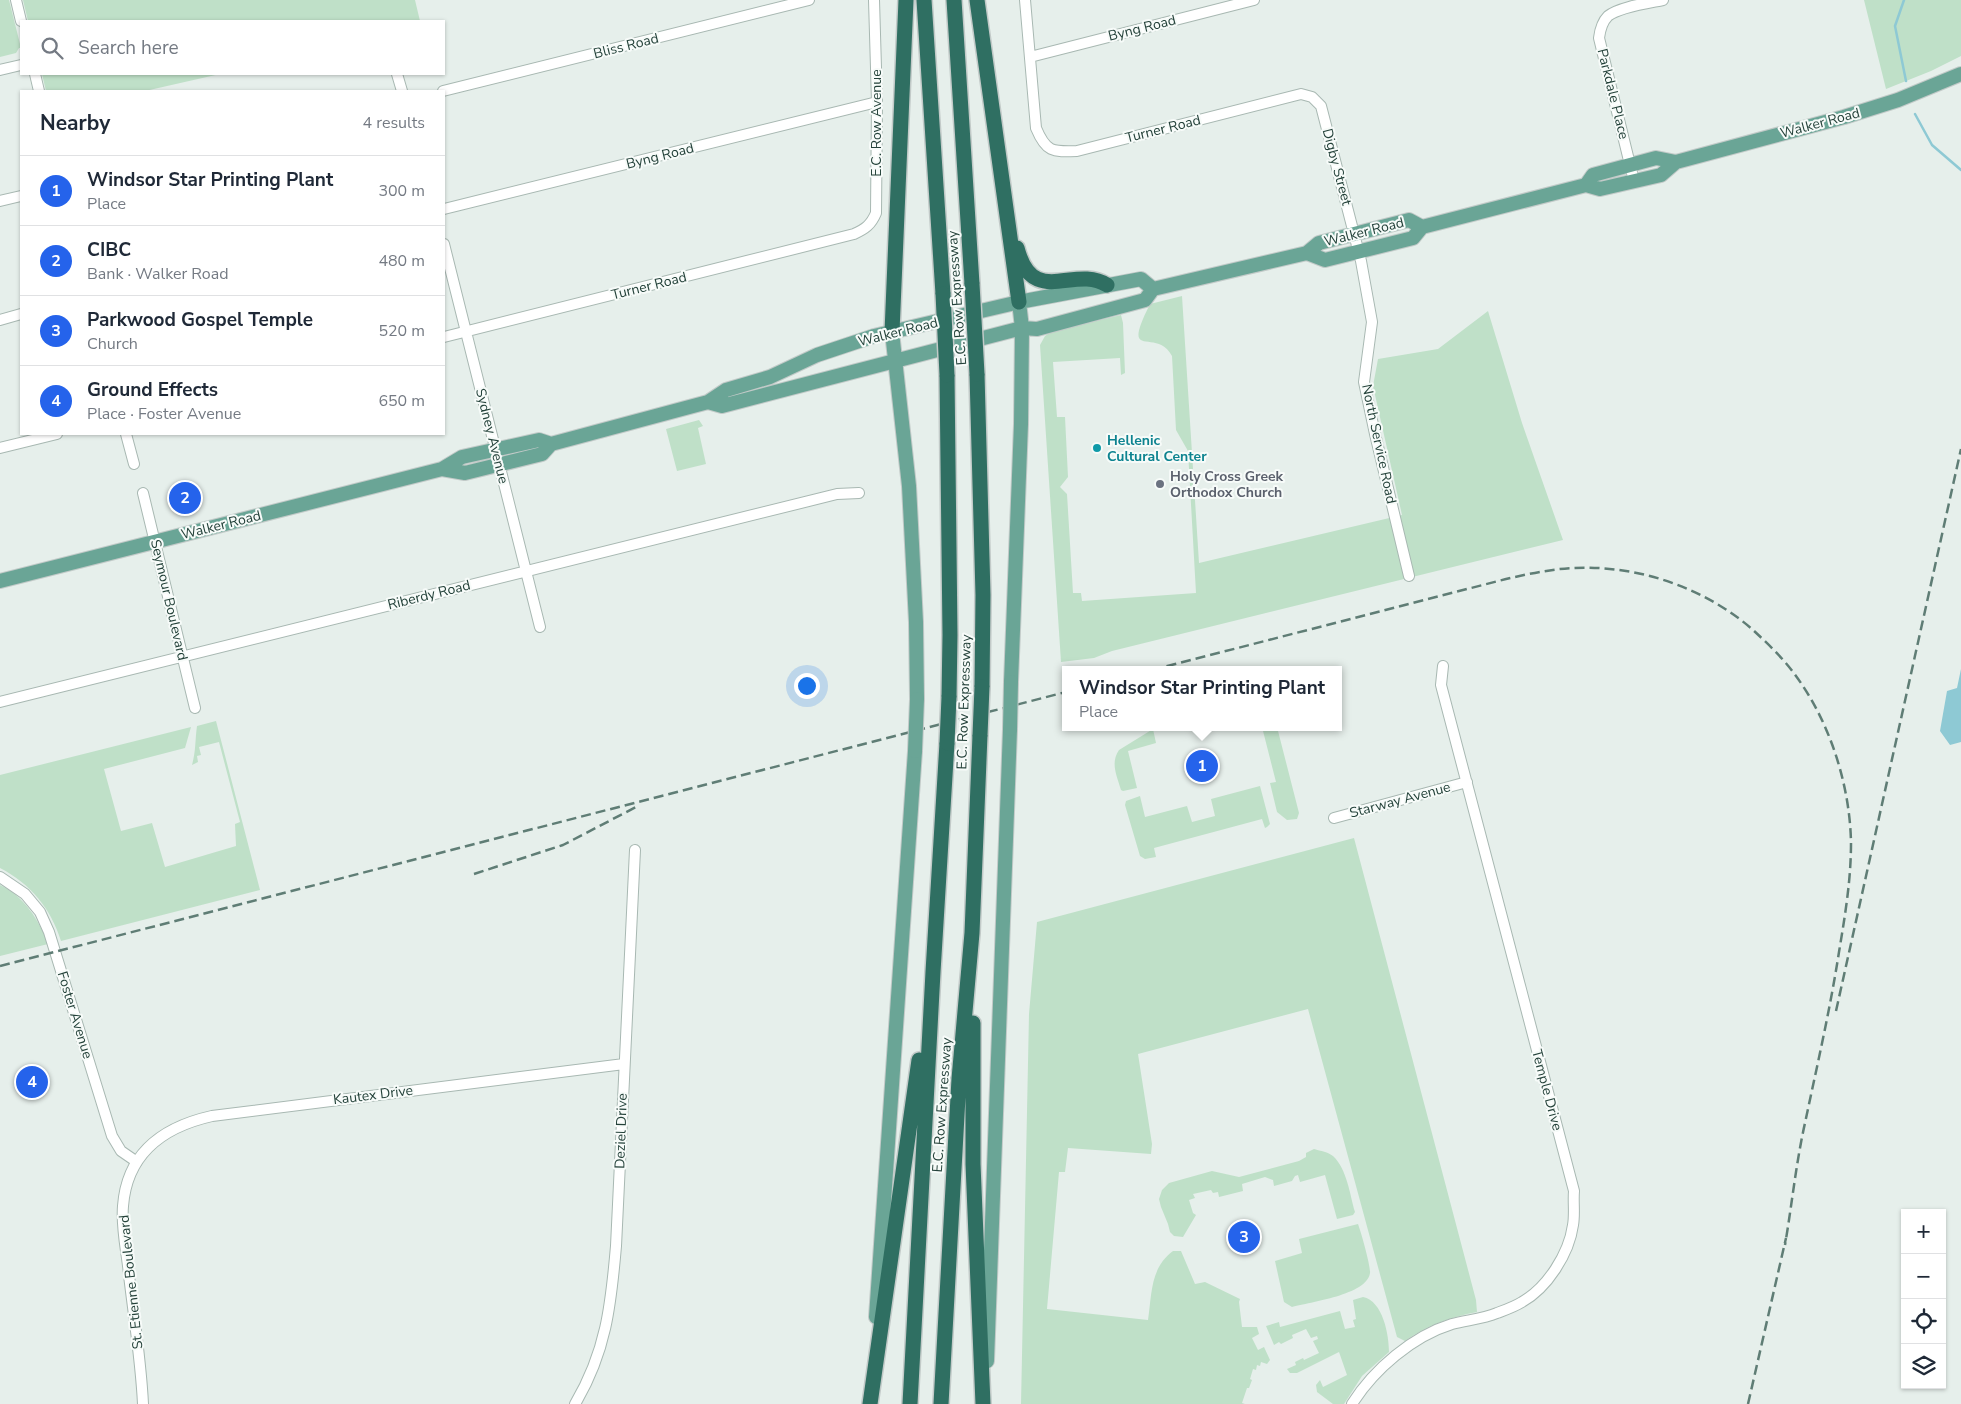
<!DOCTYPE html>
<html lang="en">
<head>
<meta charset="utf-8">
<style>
  body { margin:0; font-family:"Nunito Sans",sans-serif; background:#f6f6f7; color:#1f2937 }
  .controls { position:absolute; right:15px; bottom:15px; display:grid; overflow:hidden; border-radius:0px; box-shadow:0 1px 4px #0004 }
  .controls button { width:45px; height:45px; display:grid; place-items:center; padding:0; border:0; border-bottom:1px solid #e0e1e3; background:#fff; color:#1f2937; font:25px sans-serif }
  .you { position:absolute; left:806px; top:685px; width:18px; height:18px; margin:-12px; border:4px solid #fff; border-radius:50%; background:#1a73e8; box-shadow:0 0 0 8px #1a73e833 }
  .badge { display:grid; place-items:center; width:32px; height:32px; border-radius:50%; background:#2563eb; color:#fff; font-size:16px; font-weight:700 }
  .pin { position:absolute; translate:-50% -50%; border:2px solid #fff; box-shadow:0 1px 5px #0006 }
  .popup { position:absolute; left:1062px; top:666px; width:280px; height:65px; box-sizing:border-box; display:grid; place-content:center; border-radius:0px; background:#fff; filter:drop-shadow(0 1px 4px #0005); font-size:16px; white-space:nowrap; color:#747a83 }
  .popup b { font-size:19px; color:#1f2937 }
  .popup::after { content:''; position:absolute; left:50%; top:100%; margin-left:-10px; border:10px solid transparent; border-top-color:#fff }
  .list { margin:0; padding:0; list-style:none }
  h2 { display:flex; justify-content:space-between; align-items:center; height:65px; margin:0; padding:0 20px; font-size:21px }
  h2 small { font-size:16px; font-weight:400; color:#747a83 }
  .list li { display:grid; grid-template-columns:32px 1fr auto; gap:15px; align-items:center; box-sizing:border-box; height:70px; padding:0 20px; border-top:1px solid #e0e1e3 }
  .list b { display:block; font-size:19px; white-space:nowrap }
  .list p { margin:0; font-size:16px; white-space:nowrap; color:#747a83 }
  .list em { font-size:16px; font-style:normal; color:#747a83 }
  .icon { flex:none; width:28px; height:28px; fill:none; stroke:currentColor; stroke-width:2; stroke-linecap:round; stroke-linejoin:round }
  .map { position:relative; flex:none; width:1961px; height:1404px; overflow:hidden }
  .search { position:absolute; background:#fff; box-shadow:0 1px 4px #0004; left:20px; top:20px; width:425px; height:55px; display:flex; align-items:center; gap:12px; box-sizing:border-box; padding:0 18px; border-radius:0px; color:#747a83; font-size:19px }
  .panel { position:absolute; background:#fff; box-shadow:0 1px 4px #0004; left:20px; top:90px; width:425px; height:345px; border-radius:0px }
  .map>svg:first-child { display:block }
  .green { fill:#bfe0c8 }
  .water { fill:#8ec9d4 }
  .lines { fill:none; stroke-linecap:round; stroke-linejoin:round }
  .stream { stroke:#8ec9d4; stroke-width:2.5 }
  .minor-casing { stroke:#a8b8b2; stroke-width:12 }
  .major-casing { stroke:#c2cac8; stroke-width:16 }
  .highway-casing { stroke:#c2cac8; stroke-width:18 }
  .minor { stroke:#fff; stroke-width:10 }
  .major { stroke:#6aa596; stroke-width:14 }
  .highway { stroke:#2f6f62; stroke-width:15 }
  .rail { stroke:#5f7d75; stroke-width:2.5; stroke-dasharray:10 5; stroke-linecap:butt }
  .major-bridge-casing { stroke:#c2cac8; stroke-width:16; stroke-linecap:butt }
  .highway-bridge-casing { stroke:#c2cac8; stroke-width:18; stroke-linecap:butt }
  .major-bridge { stroke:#6aa596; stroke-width:14 }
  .highway-bridge { stroke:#2f6f62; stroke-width:15 }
  .culture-dot { fill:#0f9aa8; stroke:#f7fbf9; stroke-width:2 }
  .worship-dot { fill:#6b7280; stroke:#f7fbf9; stroke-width:2 }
  .labels { text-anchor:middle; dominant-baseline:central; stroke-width:4; stroke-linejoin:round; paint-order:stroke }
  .street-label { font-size:14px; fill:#24423a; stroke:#f7fbf9 }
  .culture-label { font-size:14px; font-weight:bold; fill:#0d838f; stroke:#f7fbf9; text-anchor:start }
  .worship-label { font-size:14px; font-weight:bold; fill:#5b616d; stroke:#f7fbf9; text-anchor:start }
</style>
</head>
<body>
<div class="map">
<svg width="1961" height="1404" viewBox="0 0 1961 1404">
  <rect width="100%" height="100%" fill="#e6efeb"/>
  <!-- green -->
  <path class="green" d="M0,0H9L21,48H19L16,53L0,57Z
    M23,0H415L420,21H28Z
    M1864,0H1961V56L1931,71L1886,89Z
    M42,74H220L145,91H46Z
    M1182,296L1199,563L1402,515L1373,386L1378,359L1438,349L1488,311L1522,423L1563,540L1112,651L1094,658L1061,662L1040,345L1045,336L1051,332L1121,315L1123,323L1125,373L1121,375L1120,358L1053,362L1057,417H1065L1068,477L1060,487L1067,494L1073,593H1081L1082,601L1196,593L1188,451L1176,430L1172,356C1156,326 1120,364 1150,304Z
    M699,420L703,426L698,428L706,464L677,471L666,429Z
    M216,721L260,890L61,941C51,909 31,884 0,868V775L191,727L185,748L104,769L121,831L152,823L165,867L236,846L235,824L240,822L219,742L199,747L201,755L197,756L198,762L192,765C196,751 195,740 197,726Z
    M1262,727H1277L1299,813L1297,819L1287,820L1277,812L1270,783L1276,782Z
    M1153,729L1156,743L1128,751L1137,788L1123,791L1121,790C1117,776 1110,763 1119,750Z
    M1260,786L1270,824L1267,827L1265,828L1262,819L1154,848L1156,857L1145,859L1140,856L1125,805L1126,801L1140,796L1145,817L1187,806L1192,822L1215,816L1211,799Z
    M1354,838L1476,1300L1477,1312C1450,1317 1428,1325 1405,1341L1397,1337L1308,1009L1138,1054L1152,1144L1151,1154L1068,1148L1065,1172H1059L1047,1309L1148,1320C1152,1294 1150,1268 1173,1251H1181L1195,1284L1205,1282L1240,1299L1239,1302L1242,1327H1257L1259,1334L1252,1338L1258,1350L1264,1347L1270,1360L1267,1364L1261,1362L1260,1366L1257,1365L1256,1370L1253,1369L1250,1379L1252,1380L1249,1388H1247L1242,1403L1245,1404H1021L1029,1014L1037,922Z
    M0,885C24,896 39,920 48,944L0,956Z
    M1314,1149C1321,1151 1328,1152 1333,1156C1347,1169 1350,1195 1355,1212L1353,1215L1337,1219L1325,1175L1300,1182L1298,1175L1295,1176L1292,1181L1274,1186L1273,1180L1265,1177L1242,1184L1243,1191L1219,1197L1218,1192L1213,1193L1211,1190L1193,1194L1195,1198L1189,1200L1193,1213L1196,1215L1183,1237L1174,1236L1170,1232L1168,1224L1161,1207L1159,1199L1162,1190L1169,1183L1212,1171L1239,1177L1299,1161L1306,1157V1153Z
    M1358,1224C1361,1232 1371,1267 1370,1273C1367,1295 1310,1302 1292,1307L1284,1302L1275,1261L1302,1253L1299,1239Z
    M1363,1297C1383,1301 1389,1335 1389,1352L1362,1376L1344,1404H1333L1317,1392L1316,1385L1320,1380L1323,1387L1347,1375L1339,1352L1297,1373H1290L1287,1369L1296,1365L1295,1362L1303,1358L1304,1360L1319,1353L1313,1341L1318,1339L1317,1336L1311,1338L1306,1329L1292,1335L1293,1338L1281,1344L1279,1342L1274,1345L1266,1326L1279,1322L1280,1327L1340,1311L1345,1329L1355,1327L1353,1320L1356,1319L1353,1300Z"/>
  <!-- water -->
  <path class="water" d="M1961,669V742L1950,745L1940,731L1947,691L1957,688Z"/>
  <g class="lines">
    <!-- stream -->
    <path class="stream" d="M1904,0L1895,26L1906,81
      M1915,114L1932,145L1961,170"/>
    <!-- minor casing -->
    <g class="minor-casing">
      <path id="minor" d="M16,0L21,21
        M1025,0L1036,128C1046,152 1052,152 1077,151L1301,94L1312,97L1321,106L1361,261L1372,322L1364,382L1375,434L1409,576
        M1030,57L1254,0
        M0,70L21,65
        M35,74L39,91
        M397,74L402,91
        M443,91L809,0
        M1634,181L1599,38C1600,30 1602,22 1608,16C1619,7 1648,3 1663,0
        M0,201L21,196
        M444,209L877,102
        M444,244L540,627
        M0,320L21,314
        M444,337L854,234C865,229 871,225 876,213L877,102L874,0
        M126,434L134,464
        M0,448L57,434
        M143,493L195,708
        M0,702L837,494L859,493
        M1334,818L1467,782
        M0,877L25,894L40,912L49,932L112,1136L121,1151L137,1162
        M143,1404C141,1361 134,1318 129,1275C127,1252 121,1229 123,1206C127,1153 163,1127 212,1116L624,1064
        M575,1404C606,1352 611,1305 616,1246L635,850
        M1352,1404C1374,1369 1413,1336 1452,1324C1467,1320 1483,1319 1497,1313C1505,1310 1514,1307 1522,1302C1547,1288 1569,1254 1573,1225C1575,1214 1573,1202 1574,1191L1441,685L1443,666"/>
    </g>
    <!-- major casing -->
    <g class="major-casing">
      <path id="major" d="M1586,185L1593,175L1656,158L1676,162
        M1307,253L1325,260L1413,238L1422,227L1586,185L1600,189L1661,175L1676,162L1844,117L1898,100L1961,74
        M892,332L909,486L916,622L917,699
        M708,402L722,406L1022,328L1037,329L1145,300L1153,289L1307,253L1319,243L1409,220L1422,227
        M442,469L465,473L542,454L551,444L708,402L726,390L770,377L817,355L874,336L1019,302L1141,279L1153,289
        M0,581L442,469L462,457L539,440L551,444
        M1011,682L1021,424L1022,328L1019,302
        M876,1317L915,751
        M987,1361L1010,729"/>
    </g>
    <!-- highway casing -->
    <g class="highway-casing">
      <path id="highway" d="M924,0L943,294
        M954,0L972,284
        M977,0L1019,302
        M1017,248C1033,309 1074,264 1107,285
        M892,332L906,0
        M977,374L983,595L982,687
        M947,375L950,635L949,697
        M973,1023V1164L983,1404
        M870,1404L919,1060
        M910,1404L933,972L947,743
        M941,1404L959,1079L972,933L980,735"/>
    </g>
    <!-- minor -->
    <use href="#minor" class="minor"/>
    <!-- major -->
    <use href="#major" class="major"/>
    <!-- highway -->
    <use href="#highway" class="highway"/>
    <!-- rail -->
    <path class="rail" d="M1152,670L1506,579C1528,574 1551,569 1574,568C1638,565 1703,587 1752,629C1766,642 1781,656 1793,672C1829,719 1850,784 1851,843C1851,880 1845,916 1839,952C1830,1010 1817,1066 1805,1123C1796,1163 1792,1204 1785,1245
      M474,874L563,845L636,807
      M0,966L1066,692
      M1836,1011L1961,449
      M1748,1404L1786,1238"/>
    <!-- major-bridge casing -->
    <g class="major-bridge-casing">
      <path id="major-bridge" d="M1010,729L1011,682
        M915,751L917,699"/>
    </g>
    <!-- highway-bridge casing -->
    <g class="highway-bridge-casing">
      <path id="highway-bridge" d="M972,284L977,374
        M943,294L947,375
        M980,735L982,687
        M947,743L949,697"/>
    </g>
    <!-- major-bridge -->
    <use href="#major-bridge" class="major-bridge"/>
    <!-- highway-bridge -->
    <use href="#highway-bridge" class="highway-bridge"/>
  </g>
  <!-- markers -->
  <circle class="culture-dot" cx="1097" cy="448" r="5"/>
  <circle class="worship-dot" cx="1160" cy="484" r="5"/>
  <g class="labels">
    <!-- street labels -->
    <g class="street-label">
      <text transform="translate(1142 28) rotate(-14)">Byng Road</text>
      <text transform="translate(626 46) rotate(-14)">Bliss Road</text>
      <text transform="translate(1613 94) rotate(76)">Parkdale Place</text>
      <text transform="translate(876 123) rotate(-90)">E.C. Row Avenue</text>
      <text transform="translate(1820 123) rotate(-15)">Walker Road</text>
      <text transform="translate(1163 129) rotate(-14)">Turner Road</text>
      <text transform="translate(660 156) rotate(-14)">Byng Road</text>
      <text transform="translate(1337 167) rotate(75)">Digby Street</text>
      <text transform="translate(1364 232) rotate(-14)">Walker Road</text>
      <text transform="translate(649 286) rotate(-14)">Turner Road</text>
      <text transform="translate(957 298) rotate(-94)">E.C. Row Expressway</text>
      <text transform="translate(898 332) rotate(-14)">Walker Road</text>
      <text transform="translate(492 436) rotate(76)">Sydney Avenue</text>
      <text transform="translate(1379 444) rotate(78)">North Service Road</text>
      <text transform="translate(221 525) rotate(-14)">Walker Road</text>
      <text transform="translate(429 595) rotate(-14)">Riberdy Road</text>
      <text transform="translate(169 600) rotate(77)">Seymour Boulevard</text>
      <text transform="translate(964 702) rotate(-88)">E.C. Row Expressway</text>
      <text transform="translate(1400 800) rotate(-15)">Starway Avenue</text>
      <text transform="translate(75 1015) rotate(73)">Foster Avenue</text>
      <text transform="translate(1547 1090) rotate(75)">Temple Drive</text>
      <text transform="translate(373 1095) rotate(-7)">Kautex Drive</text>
      <text transform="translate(942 1105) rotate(-86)">E.C. Row Expressway</text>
      <text transform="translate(621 1131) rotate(-88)">Deziel Drive</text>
      <text transform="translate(131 1282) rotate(-96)">St. Etienne Boulevard</text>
    </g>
    <!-- culture labels -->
    <g class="culture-label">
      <text x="1107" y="440">Hellenic<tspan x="1107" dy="16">Cultural Center</tspan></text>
    </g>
    <!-- worship labels -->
    <g class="worship-label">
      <text x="1170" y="476">Holy Cross Greek<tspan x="1170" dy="16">Orthodox Church</tspan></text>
    </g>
  </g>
</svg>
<div class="controls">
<button>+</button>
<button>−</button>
<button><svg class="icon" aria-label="locate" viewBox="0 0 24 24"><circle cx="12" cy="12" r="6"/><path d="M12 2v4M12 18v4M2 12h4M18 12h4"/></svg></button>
<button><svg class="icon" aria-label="layers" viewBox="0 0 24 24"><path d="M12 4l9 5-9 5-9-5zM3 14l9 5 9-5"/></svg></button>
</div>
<div class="you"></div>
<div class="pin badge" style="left:1202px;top:766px">1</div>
<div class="popup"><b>Windsor Star Printing Plant</b>Place</div>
<div class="pin badge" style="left:185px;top:498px">2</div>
<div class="pin badge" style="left:1244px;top:1237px">3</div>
<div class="pin badge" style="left:32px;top:1082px">4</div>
<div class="search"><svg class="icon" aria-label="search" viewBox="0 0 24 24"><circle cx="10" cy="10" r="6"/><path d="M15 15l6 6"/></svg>Search here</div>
<section class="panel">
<h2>Nearby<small>4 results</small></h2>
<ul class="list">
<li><span class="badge">1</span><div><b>Windsor Star Printing Plant</b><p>Place</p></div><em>300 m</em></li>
<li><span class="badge">2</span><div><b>CIBC</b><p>Bank · Walker Road</p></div><em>480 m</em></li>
<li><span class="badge">3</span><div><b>Parkwood Gospel Temple</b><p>Church</p></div><em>520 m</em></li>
<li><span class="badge">4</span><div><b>Ground Effects</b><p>Place · Foster Avenue</p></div><em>650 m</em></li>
</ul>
</section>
</div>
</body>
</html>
